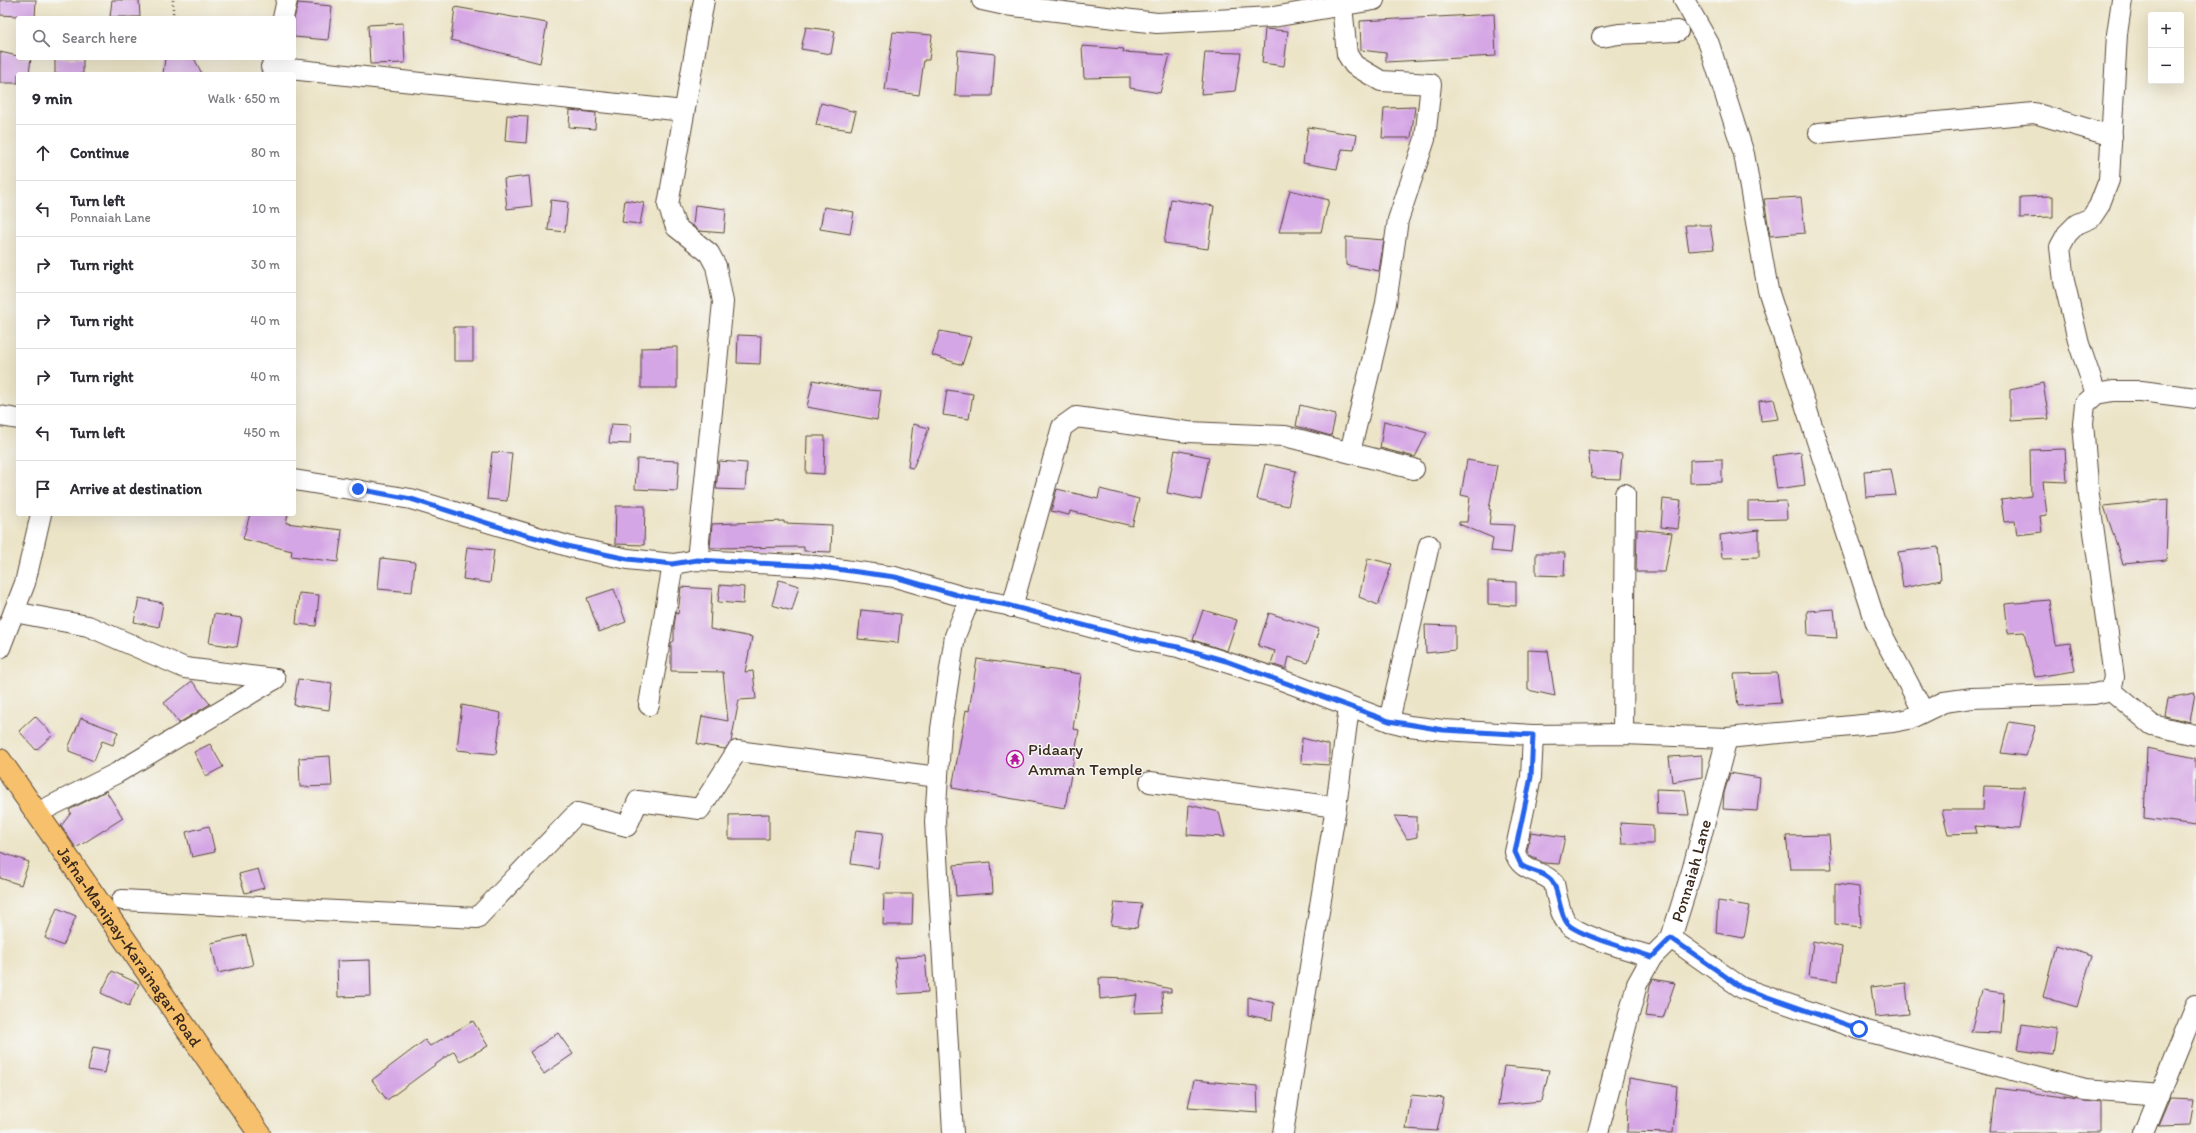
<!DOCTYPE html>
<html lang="en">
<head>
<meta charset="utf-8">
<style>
  body { margin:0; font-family:Itim,sans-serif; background:#f2f2f3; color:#2b2b33 }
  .controls { position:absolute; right:12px; top:12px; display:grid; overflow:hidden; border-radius:4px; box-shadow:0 4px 16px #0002 }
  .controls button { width:36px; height:36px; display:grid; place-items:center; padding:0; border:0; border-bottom:1px solid #e1e1e2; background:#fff; color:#2b2b33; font:20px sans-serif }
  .stop { position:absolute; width:12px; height:12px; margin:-9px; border:3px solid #2563eb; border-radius:50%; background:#fff }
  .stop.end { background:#2563eb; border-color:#fff; box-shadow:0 1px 4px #0008 }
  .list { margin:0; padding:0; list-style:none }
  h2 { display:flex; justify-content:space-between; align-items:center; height:52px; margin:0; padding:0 16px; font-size:17px }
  h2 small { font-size:13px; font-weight:400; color:#7c7c81 }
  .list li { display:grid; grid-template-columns:26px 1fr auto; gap:12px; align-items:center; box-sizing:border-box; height:56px; padding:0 16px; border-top:1px solid #e1e1e2 }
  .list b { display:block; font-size:15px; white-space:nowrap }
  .list p { margin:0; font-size:13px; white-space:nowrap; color:#7c7c81 }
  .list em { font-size:13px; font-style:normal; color:#7c7c81 }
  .icon { flex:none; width:22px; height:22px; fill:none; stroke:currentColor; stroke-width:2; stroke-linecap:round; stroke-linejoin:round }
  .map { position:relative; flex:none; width:2196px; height:1133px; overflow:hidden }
  .search { position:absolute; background:#fff; box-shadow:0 4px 16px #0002; left:16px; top:16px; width:280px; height:44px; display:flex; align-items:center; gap:10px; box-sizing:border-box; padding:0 14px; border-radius:4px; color:#7c7c81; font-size:15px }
  .panel { position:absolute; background:#fff; box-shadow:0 4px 16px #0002; left:16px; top:72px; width:280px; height:444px; border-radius:4px }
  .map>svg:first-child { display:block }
  .building { fill:#d5a6e5 }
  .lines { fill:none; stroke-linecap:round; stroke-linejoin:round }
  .minor-casing { stroke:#564637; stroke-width:22 }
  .primary-casing { stroke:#564637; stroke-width:24 }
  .path { stroke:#564637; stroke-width:2.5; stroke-dasharray:1 3; stroke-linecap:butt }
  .minor { stroke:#fff; stroke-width:20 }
  .primary { stroke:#f7c06c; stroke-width:22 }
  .route { stroke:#2563eb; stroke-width:5 }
  .labels { text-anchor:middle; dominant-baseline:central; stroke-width:3; stroke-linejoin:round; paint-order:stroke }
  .poi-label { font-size:17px; fill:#3b2a1e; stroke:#f6f6f2; text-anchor:start }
  .street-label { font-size:17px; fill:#3b2a1e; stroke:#f6f6f2 }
</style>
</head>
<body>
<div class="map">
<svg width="2196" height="1133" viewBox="0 0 2196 1133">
  <rect width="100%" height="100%" fill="#f6f6f2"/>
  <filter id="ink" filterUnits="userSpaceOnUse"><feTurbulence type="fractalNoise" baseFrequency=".025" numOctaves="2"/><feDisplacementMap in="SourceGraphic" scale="8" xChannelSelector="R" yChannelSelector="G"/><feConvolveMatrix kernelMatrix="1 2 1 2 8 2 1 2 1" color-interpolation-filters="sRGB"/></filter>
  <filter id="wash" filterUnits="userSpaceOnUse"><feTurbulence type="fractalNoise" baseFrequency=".012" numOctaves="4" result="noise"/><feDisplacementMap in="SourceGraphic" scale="16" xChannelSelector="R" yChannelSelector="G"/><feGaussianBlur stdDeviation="0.9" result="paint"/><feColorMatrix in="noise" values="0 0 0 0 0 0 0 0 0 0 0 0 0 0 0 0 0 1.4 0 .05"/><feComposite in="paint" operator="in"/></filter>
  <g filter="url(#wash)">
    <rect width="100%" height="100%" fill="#ece4c7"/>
    <g id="blocks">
      <!-- building -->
      <path class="building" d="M0,0H36L35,17L0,15Z
        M112,0H139L140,17H110Z
        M298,3L332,6L328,40L294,37V19Z
        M455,7L547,23L540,63L451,40Z
        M1494,14L1496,56L1386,62V53L1361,50L1360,21Z
        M403,23L405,63L370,64L368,25Z
        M806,27L835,31L831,54L801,49Z
        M1265,29L1288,31L1284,66L1262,63Z
        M893,32L932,35L929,60H924L919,95L885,90Z
        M1082,46L1124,49L1123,52L1170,55L1160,93L1130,88V77L1084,78Z
        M958,50L995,54L992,96H955Z
        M0,52L18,56V58H31L29,74H18V83H0Z
        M1205,52L1241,53L1235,91L1201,94Z
        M55,58H83V74H55Z
        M165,58H194L202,74H163Z
        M821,103L856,112L851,130L816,125Z
        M1415,107L1411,138H1382L1384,108Z
        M570,110L596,113L595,129L569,127Z
        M507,115L528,116L526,143L505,141Z
        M1308,127L1357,135L1354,150L1342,149L1337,169L1303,163Z
        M529,176L532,206L507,209L504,179Z
        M1290,190L1329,200L1321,232H1279Z
        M2053,196V217L2020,218V197Z
        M1801,197L1805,233L1770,236L1764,199Z
        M1171,199L1214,206L1208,249L1164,243Z
        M551,200L568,202L565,232L548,230Z
        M625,200L644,203L640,224L622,222Z
        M695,205L726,209L724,233L699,231L693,226Z
        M824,207L854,212L850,234L820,229Z
        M1685,225H1710L1714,249L1689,251Z
        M1346,237L1384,240L1379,271L1346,265Z
        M454,327H473V361H454Z
        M940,331L971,337L962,365L932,355Z
        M738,335L761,336L760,364L737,363Z
        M677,347V388H641V348Z
        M813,380L858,389L881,391L877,420L807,407Z
        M2043,383L2049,419L2010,421V390Z
        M947,390L973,394L969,419L943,415Z
        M1774,399L1779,419L1761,421L1759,401Z
        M1300,405L1336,414L1331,436L1296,426Z
        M1384,421L1427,433L1415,457L1380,448Z
        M611,424L631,425L630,444L609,443Z
        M913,424L929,428L913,468L908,467Z
        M807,436H825L824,474L806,473Z
        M2065,449L2067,482L2043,481L2047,515L2040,516L2042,532L2017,535L2015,521L2004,522L2001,500L2031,496L2030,450Z
        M1175,450L1209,457L1201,500L1167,493Z
        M1588,451L1622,454L1620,479L1592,478Z
        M492,452L512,453L507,501L487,499Z
        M1801,452L1805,485L1777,489L1772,456Z
        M637,459L679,461L677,491L635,489Z
        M1722,459V482L1690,483V460Z
        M1467,460L1497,465L1489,509L1491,510L1489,524L1514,525L1511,553L1491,551L1493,538L1459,524V522H1467L1470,497L1461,495Z
        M719,461L747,463L745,490L716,489Z
        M1265,464L1296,471L1288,506L1257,499Z
        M1891,469L1896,495L1866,497L1864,471Z
        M1057,489L1098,499L1100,489L1139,499L1132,526L1070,511L1069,515L1051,511Z
        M1663,499L1681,501L1678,529L1661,527Z
        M2168,499L2166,560L2123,564L2104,506Z
        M1786,501L1787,519L1748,520V502Z
        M616,506H645L644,545L615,544Z
        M250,514H288L286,523L342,530L338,562L291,556L292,551L243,539Z
        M784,521V523L832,525L831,552L804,551V547L710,548L712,524Z
        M1637,529L1672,533L1665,572H1636Z
        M1759,530V557L1722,558L1720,535Z
        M467,547L494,550L490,583L463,579Z
        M1938,547L1941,580L1903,588L1898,552Z
        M1536,553H1565L1564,576L1536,575Z
        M381,558L415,562L412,592L378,589Z
        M1368,558L1392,564L1378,605L1359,597Z
        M779,580L799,586L792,611L772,605Z
        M1488,581L1516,582V606L1488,604Z
        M720,585L744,587L743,604L718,602Z
        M681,587L712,589L710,629L752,637L745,672L753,671L756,699L739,700L731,742L725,749L697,744L702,716L728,721L723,672L671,671V643L674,641V625L676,613L678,614Z
        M614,589L626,622L599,632L587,598Z
        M299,593L319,595L316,626L296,624Z
        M139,598L163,603L159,627L134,622Z
        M2049,600L2056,645L2070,643L2075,671L2035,677L2024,632L2008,633L2005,604Z
        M1834,609L1837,638L1808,636L1807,611Z
        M861,610L901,614L898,643L858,639Z
        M1203,610L1237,620L1227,651L1193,640Z
        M1269,613L1319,629L1308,663L1289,657L1286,669L1271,664L1275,651L1258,646Z
        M214,614L242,618L237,647L209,643Z
        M1425,625L1455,626V650L1426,653Z
        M1528,650L1548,651L1555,696L1528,690Z
        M977,659L1081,674L1073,729L1079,730L1065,808L952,788L966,710L969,711Z
        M1777,673L1781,703L1738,706L1734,674Z
        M298,679L332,683L329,710L294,705Z
        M192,681L210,704L179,723L164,703Z
        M2195,693L2190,722L2165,716L2168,698Z
        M462,705L501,713L496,754L457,750Z
        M35,716L53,735L36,750L19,731Z
        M81,718L118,732L113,745L102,741L94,761L69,751V746Z
        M2009,722L2036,726L2026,756L2001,753Z
        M1302,738L1329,745V765L1301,763Z
        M210,744L223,767L206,776L194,752Z
        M2147,748L2196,758V825L2144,818Z
        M1702,755V777L1672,782L1669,757Z
        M330,756L332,786L300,787L299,758Z
        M1730,773L1760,778L1757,811L1723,809L1724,793Z
        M1984,786L2025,787L2019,829L1975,826L1977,833L1948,834L1942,810H1983Z
        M1656,789L1685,790L1689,815L1657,814Z
        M106,791L123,818L76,848L61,826L71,813L69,810Z
        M1189,805L1219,812L1225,837L1187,835Z
        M769,814V839H729V815Z
        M1394,816L1417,817V837L1407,839Z
        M1620,823L1653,825V844H1622Z
        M209,826L215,852L192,857L186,832Z
        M856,830L883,833L878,868L851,864Z
        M1531,832L1565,837L1559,864L1544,863L1530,856L1527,851Z
        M1829,835L1832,869H1790L1786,836Z
        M0,852L29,862L21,885L0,878Z
        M991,862L993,893L956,896L954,865Z
        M258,869L264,888L245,893L239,874Z
        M1835,884L1859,887L1861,927L1835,924Z
        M884,894H913L912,925H883Z
        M1718,901L1750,906L1744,938L1716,933Z
        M1115,902L1142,904L1137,928L1111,925Z
        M57,908L76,916L63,946L45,938Z
        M246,935L253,965L218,973L211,943Z
        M1813,941L1842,947L1838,981L1809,977Z
        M2056,945L2092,956L2077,1007L2043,997Z
        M925,956L928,992L898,994L895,958Z
        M370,960L371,996L338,997L337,961Z
        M112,971L139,984L129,1006L101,993Z
        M1099,978L1126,979L1171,989V992H1162L1163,1012L1134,1013L1137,995L1100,999Z
        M1653,979L1675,983L1663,1018L1645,1016L1650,985Z
        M1906,983L1909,1014L1875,1017L1871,987Z
        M1981,990L2004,993L2001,1033L1971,1032Z
        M1248,997L1274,1003L1272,1020L1248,1015Z
        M473,1021L488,1046L460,1061L454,1051L387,1100L372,1080L425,1040L430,1046Z
        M2022,1024L2057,1029L2053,1055L2018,1050Z
        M558,1033L573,1054L544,1074L530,1052Z
        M93,1047L110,1050L105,1073L88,1070Z
        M1504,1066L1549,1070L1542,1101L1498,1105Z
        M1629,1078L1677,1086L1673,1133L1627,1132Z
        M1194,1080L1257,1086L1258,1112L1188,1107Z
        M1996,1088L2101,1102V1133H1991Z
        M1411,1095L1444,1098L1437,1131L1406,1129Z
        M2171,1098L2193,1099L2189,1125L2159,1126Z"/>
    </g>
  </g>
  <g filter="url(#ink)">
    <use href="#blocks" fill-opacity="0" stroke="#564637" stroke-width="1"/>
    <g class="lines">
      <!-- minor casing -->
      <g class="minor-casing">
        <g id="minor">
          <path d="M982,0L1005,5L1157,23L1273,17L1374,0"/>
          <path d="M1684,0L1709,44L1744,154L1768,290L1876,623L1923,711"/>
          <path d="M1342,6L1347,54L1354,65L1381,81L1431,84L1425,139L1398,220L1386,303L1350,452"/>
          <path d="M283,18L287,0"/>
          <path d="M1602,37L1619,34L1678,31"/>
          <path d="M271,67L684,111"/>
          <path d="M1819,133L2034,113L2112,136"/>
          <path d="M2096,394L2079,344L2064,281L2060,247L2067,234L2077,224L2091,218L2099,206L2109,180L2117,34L2122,0"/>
          <path d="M0,416L18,419"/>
          <path d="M294,480L411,499L571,547L628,559L673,564L697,560L814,566L895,577L964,597L1007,605L1140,640L1178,647L1279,679L1389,721L1409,726L1443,730L1533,735L1623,734L1727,738L1893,722L1909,719L1944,702L1972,698L2094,694L2111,690L2114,677L2089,496L2083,423L2085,404L2096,394L2113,391H2141L2196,398"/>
          <path d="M697,560L723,302L716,266L709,253L676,227L668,205L704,0"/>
          <path d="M1012,607L1062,427L1076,417L1188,432L1285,436L1414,469"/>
          <path d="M14,612L88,626L185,668L275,679"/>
          <path d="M0,648L25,583L41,514"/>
          <path d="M2111,690L2152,725L2196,735"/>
          <path d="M649,705L673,564"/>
          <path d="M1389,721L1429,545"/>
          <path d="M1623,734L1625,494"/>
          <path d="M1533,735L1531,777L1515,852C1520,873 1541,869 1554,883C1556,893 1560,916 1568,924C1582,938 1632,950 1652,957"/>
          <path d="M1150,782L1336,807"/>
          <path d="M37,813L117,773L275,679"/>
          <path d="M122,900L477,918L577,813L627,826L638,801L700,809L737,751L938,777"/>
          <path d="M1671,938L1742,988L1859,1029L2085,1089L2160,1095"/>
          <path d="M953,1133L935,822L941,729L955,636L970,598"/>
          <path d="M1283,1133L1336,807L1349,707"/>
          <path id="s1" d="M1598,1133L1637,984L1652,957L1671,938L1692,871L1727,738"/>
          <path d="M2144,1133L2196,1005"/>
        </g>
      </g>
      <!-- primary casing -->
      <g class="primary-casing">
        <g id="primary">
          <path id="s2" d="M0,760L259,1133"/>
        </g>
      </g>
      <!-- path -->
      <path class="path" d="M173,0V15L190,18"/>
      <!-- minor -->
      <use href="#minor" class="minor"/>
      <!-- primary -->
      <use href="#primary" class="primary"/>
    </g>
  </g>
  <g class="lines" filter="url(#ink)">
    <!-- route -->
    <path class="route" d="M358,489L411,499L522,534L571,547L628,559L672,564L697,560L814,566L895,577L964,597L1007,605L1140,640L1178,647L1226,661L1389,721L1443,730L1533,735L1531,777L1515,852L1521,865C1529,871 1540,871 1549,878C1559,885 1558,911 1567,923C1576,935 1636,951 1652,957L1671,938L1742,988L1859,1029"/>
  </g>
  <!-- icons -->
  <defs>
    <g id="temple-ring" transform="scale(0.9)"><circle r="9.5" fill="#f6f6f2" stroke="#b5179e" stroke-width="1.5"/><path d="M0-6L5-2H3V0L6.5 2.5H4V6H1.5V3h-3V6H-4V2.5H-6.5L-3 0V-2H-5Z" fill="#b5179e"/></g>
  </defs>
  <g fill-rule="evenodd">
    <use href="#temple-ring" x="1015" y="759"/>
  </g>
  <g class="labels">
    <!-- poi labels -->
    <g class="poi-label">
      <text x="1028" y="749">Pidaary<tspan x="1028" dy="20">Amman Temple</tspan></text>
    </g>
    <!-- street labels -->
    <g class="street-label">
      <text stroke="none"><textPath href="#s1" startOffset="282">Ponnaiah Lane</textPath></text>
      <text stroke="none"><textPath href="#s2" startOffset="227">Jafna-Manipay-Karainagar Road</textPath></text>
    </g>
  </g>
</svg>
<div class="controls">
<button>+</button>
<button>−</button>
</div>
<div class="stop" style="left:1859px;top:1029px"></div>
<div class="stop end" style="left:358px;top:489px"></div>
<div class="search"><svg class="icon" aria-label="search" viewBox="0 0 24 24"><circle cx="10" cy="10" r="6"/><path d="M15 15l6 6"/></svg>Search here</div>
<section class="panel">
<h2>9 min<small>Walk · 650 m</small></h2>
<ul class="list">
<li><svg class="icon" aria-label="ahead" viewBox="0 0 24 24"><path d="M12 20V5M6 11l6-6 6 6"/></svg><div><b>Continue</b></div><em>80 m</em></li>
<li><svg class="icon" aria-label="left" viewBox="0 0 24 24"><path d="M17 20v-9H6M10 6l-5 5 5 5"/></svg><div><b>Turn left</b><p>Ponnaiah Lane</p></div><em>10 m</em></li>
<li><svg class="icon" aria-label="right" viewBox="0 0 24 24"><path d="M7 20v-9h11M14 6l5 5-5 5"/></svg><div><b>Turn right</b></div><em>30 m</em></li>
<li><svg class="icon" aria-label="right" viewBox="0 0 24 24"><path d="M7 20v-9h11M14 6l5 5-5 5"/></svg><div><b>Turn right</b></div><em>40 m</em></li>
<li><svg class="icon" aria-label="right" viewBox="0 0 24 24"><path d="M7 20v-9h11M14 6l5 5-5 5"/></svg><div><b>Turn right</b></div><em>40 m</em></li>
<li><svg class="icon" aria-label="left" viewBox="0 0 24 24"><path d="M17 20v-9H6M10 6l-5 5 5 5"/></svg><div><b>Turn left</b></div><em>450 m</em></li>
<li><svg class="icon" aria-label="arrive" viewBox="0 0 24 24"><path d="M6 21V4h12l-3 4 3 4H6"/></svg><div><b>Arrive at destination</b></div></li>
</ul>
</section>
</div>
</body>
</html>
